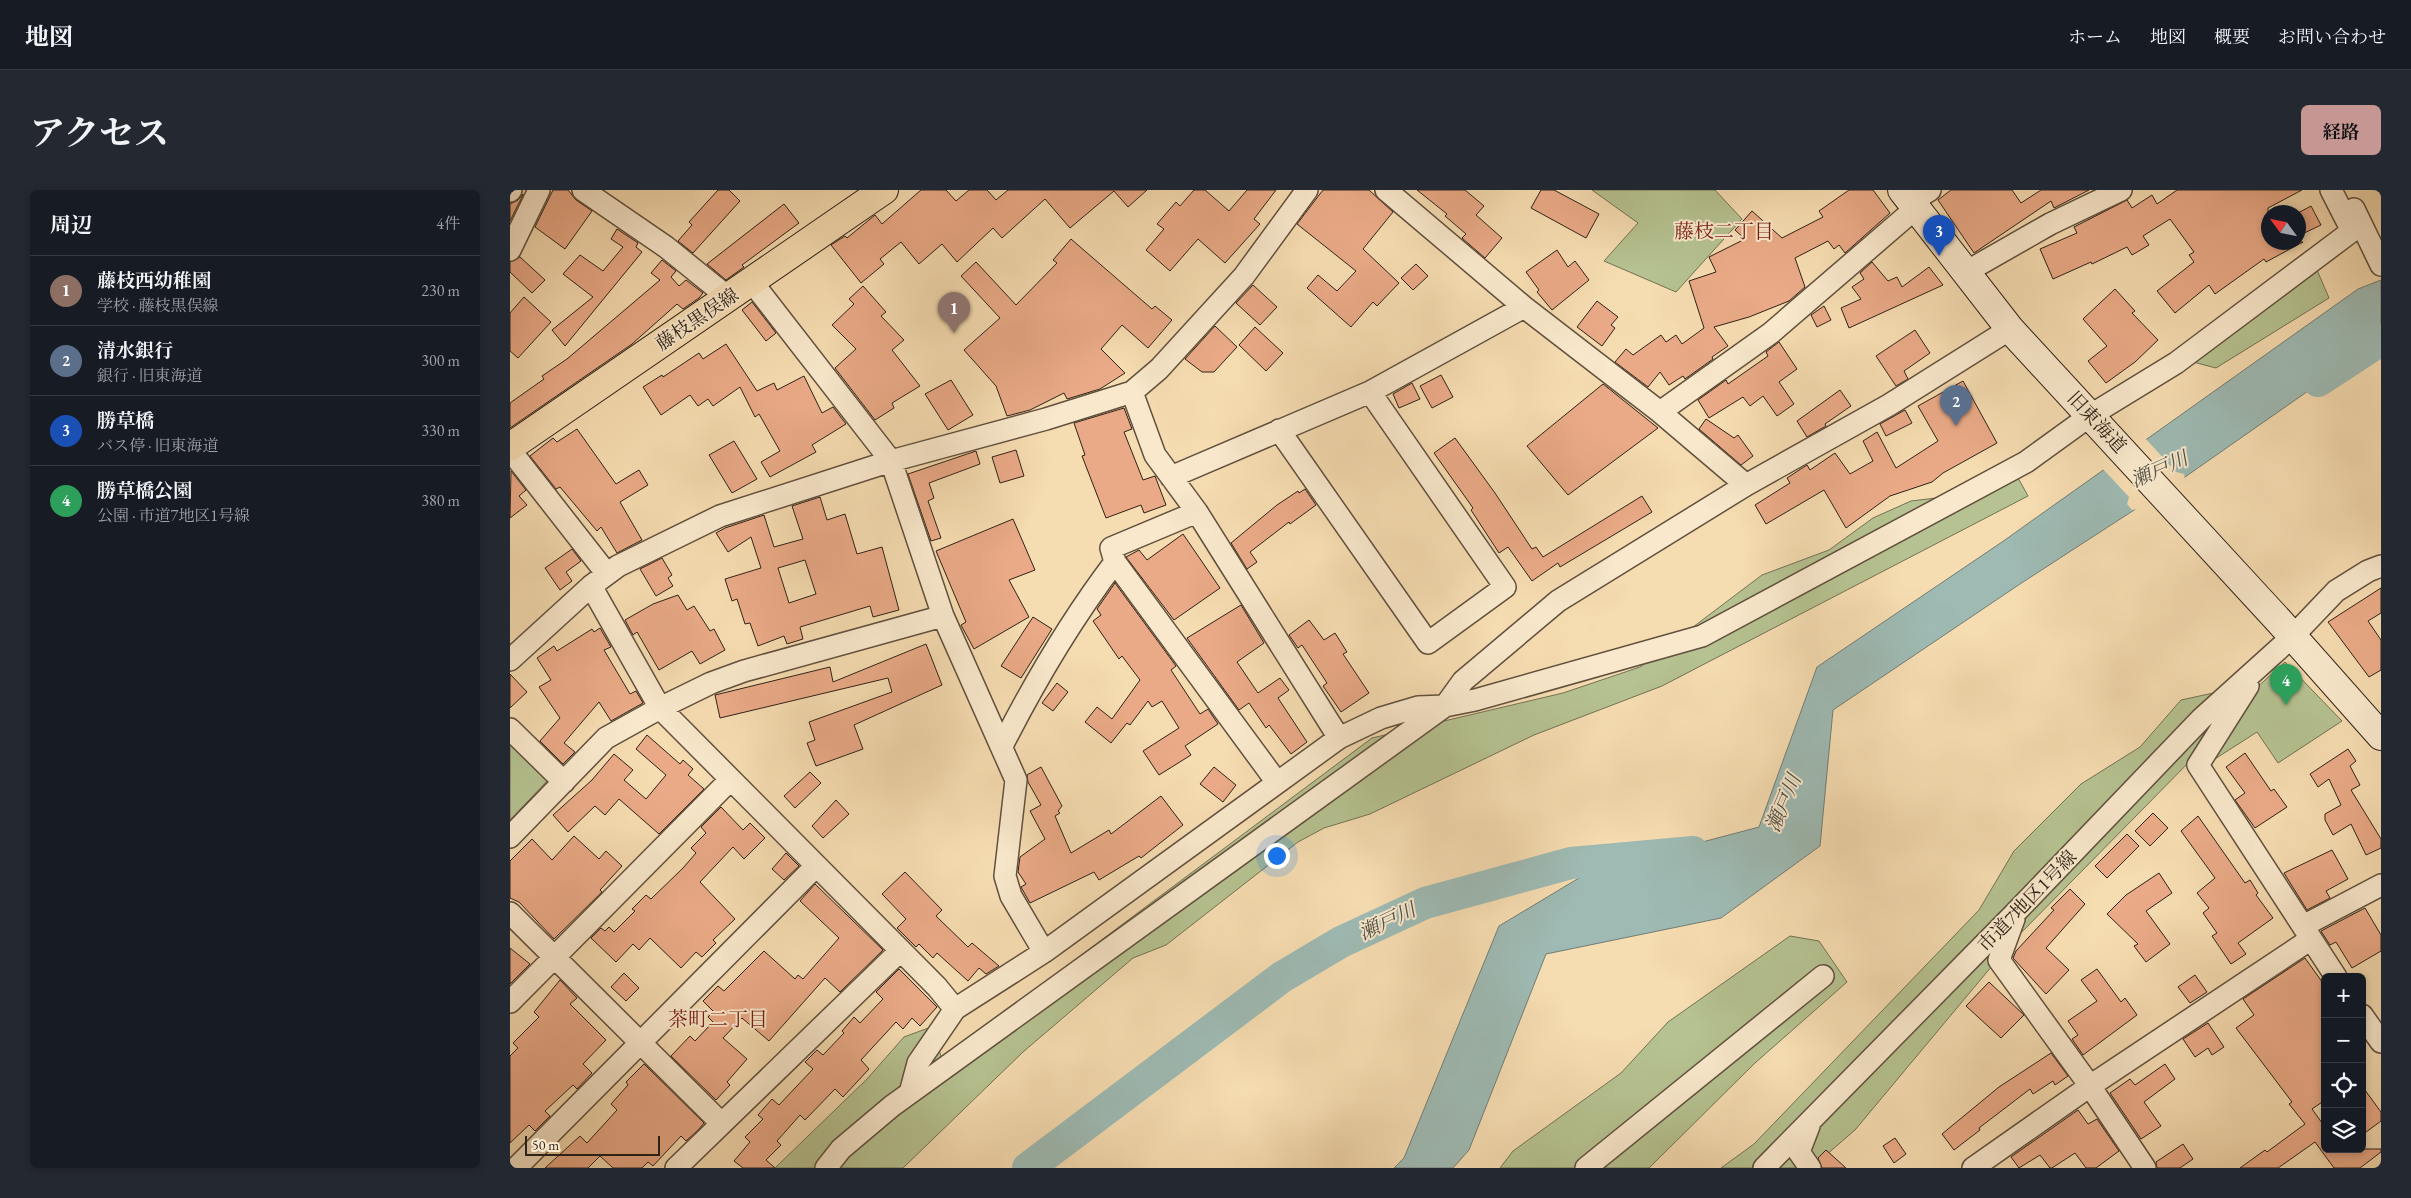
<!DOCTYPE html>
<html lang="ja">
<head>
<meta charset="utf-8">
<style>
  body { margin:0; font-family:"EB Garamond","Noto Serif JP",serif; background:#242831; color:#f1f3f6 }
  .controls { position:absolute; right:15px; bottom:15px; display:grid; overflow:hidden; border-radius:8px; box-shadow:0 2px 8px #0003 }
  .controls button { width:45px; height:45px; display:grid; place-items:center; padding:0; border:0; border-bottom:1px solid #363941; background:#171b24; color:#f1f3f6; font:25px sans-serif }
  .compass { position:absolute; left:1751px; top:15px; width:45px; height:45px; border-radius:50%; background:#171b24; box-shadow:0 2px 8px #0003; rotate:303deg }
  .scale { position:absolute; left:15px; bottom:12px; width:135px; box-sizing:border-box; padding-left:5px; border:2px solid #2f2217; border-top:0; font-size:14px; line-height:18px; white-space:nowrap; color:#2f2217; -webkit-text-stroke:4px #f9e8cc; paint-order:stroke }
  .you { position:absolute; left:766px; top:665px; width:18px; height:18px; margin:-12px; border:4px solid #fff; border-radius:50%; background:#1a73e8; box-shadow:0 0 0 8px #1a73e833 }
  .badge { display:grid; place-items:center; width:32px; height:32px; border-radius:50%; background:#c59692; color:#fff; font-size:16px; font-weight:700 }
  .pin { position:absolute; translate:-50% -41px; filter:drop-shadow(0 1px 2px #0008) }
  .pin::after { content:''; position:absolute; top:26px; width:18px; height:15px; background:inherit; clip-path:polygon(0 0,100% 0,50% 100%) }
  .list { margin:0; padding:0; list-style:none }
  h2 { display:flex; justify-content:space-between; align-items:center; height:65px; margin:0; padding:0 20px; font-size:21px }
  h2 small { font-size:16px; font-weight:400; color:#9ea1a6 }
  .list li { display:grid; grid-template-columns:32px 1fr auto; gap:15px; align-items:center; box-sizing:border-box; height:70px; padding:0 20px; border-top:1px solid #363941 }
  .list b { display:block; font-size:19px; white-space:nowrap }
  .list p { margin:0; font-size:16px; white-space:nowrap; color:#9ea1a6 }
  .list em { font-size:16px; font-style:normal; color:#9ea1a6 }
  .icon { flex:none; width:28px; height:28px; fill:none; stroke:currentColor; stroke-width:2; stroke-linecap:round; stroke-linejoin:round }
  .map { position:relative; flex:none; width:1871px; height:978px; overflow:hidden; border-radius:8px }
  header { display:flex; align-items:center; gap:30px; box-sizing:border-box; height:70px; padding:0 25px; background:#171b24; border-bottom:1px solid #363941 }
  header strong { font-size:24px }
  nav { display:flex; gap:28px; margin-inline-start:auto; font-size:18px }
  .intro { display:flex; align-items:center; justify-content:space-between; box-sizing:border-box; height:120px; padding:0 30px }
  h1 { margin:0; font-size:35px }
  .button { padding:12px 22px; border-radius:8px; background:#c59692; color:#111; font-size:18px; font-weight:700 }
  main { display:flex; gap:30px; padding:0 30px }
  aside { flex:1; background:#171b24; border-radius:8px; box-shadow:0 2px 8px #0003 }
  .map>svg:first-child { display:block }
  .green { fill:#b6c291; stroke:#727254 }
  .water { fill:#9ebab3; stroke:#727d75 }
  .pier { fill:#f6dcb1 }
  .lines { fill:none; stroke-linecap:round; stroke-linejoin:round }
  .river { stroke:#9ebab3; stroke-width:32 }
  .building { fill:#eaaa87; stroke:#2f2217; fill-rule:evenodd }
  .street-casing { stroke:#61503e; stroke-width:24 }
  .secondary-casing { stroke:#2f2217; stroke-width:30 }
  .primary-casing { stroke:#2f2217; stroke-width:30 }
  .street { stroke:#f9e8cc; stroke-width:21 }
  .secondary { stroke:#f9e8cc; stroke-width:28 }
  .primary { stroke:#f6dcb1; stroke-width:28 }
  .labels { text-anchor:middle; dominant-baseline:central; stroke-width:4; stroke-linejoin:round; paint-order:stroke }
  .street-label { font-size:19px; fill:#2f2217; stroke:#f9e8cc }
  .neighbourhood-label { font-size:20px; fill:#7a1f14; stroke:#f9e8cc }
  .water-label { font-size:20px; font-style:italic; fill:#505046; stroke:#f9e8cc }
</style>
</head>
<body>
<header>
<strong>地図</strong>
<nav><a>ホーム</a><a>地図</a><a>概要</a><a>お問い合わせ</a></nav>
</header>
<div class="intro"><h1>アクセス</h1><a class="button">経路</a></div>
<main>
<aside>
<h2>周辺<small>4件</small></h2>
<ul class="list">
<li><span class="badge" style="background:#8d6e63">1</span><div><b>藤枝西幼稚園</b><p>学校 · 藤枝黒俣線</p></div><em>230 m</em></li>
<li><span class="badge" style="background:#5c6f8a">2</span><div><b>清水銀行</b><p>銀行 · 旧東海道</p></div><em>300 m</em></li>
<li><span class="badge" style="background:#1a4fb4">3</span><div><b>勝草橋</b><p>バス停 · 旧東海道</p></div><em>330 m</em></li>
<li><span class="badge" style="background:#2e9e5b">4</span><div><b>勝草橋公園</b><p>公園 · 市道7地区1号線</p></div><em>380 m</em></li>
</ul>
</aside>
<div class="map">
<svg width="1871" height="978" viewBox="0 0 1871 978">
  <rect width="100%" height="100%" fill="#f6dcb1"/>
  <filter id="stains"><feTurbulence type="fractalNoise" baseFrequency=".004" numOctaves="4"/><feColorMatrix values="0 0 0 0 .2 0 0 0 0 .09 0 0 0 0 .02 0 0 0 .5 -.17"/></filter>
  <radialGradient id="worn" r=".72"><stop offset=".6" stop-color="#630" stop-opacity="0"/><stop offset="1" stop-color="#630" stop-opacity=".3"/></radialGradient>
  <!-- green -->
  <path class="green" d="M1082,0H1205L1232,29L1166,102L1094,71L1128,33Z
    M1807,80L1819,108L1706,178L1683,172Z
    M1507,286L1518,306L1152,496L1024,545L860,624L814,638L788,652L656,755L623,768L513,862L393,978H265L357,889L394,847L421,837L432,869L862,548L1053,503L1130,477L1252,385L1319,360L1363,328L1401,311L1434,307Z
    M1775,472L1832,531L1768,573L1747,542L1694,576L1744,500Z
    M1708,502L1686,565L1502,752L1345,940L1301,978H1211L1244,954L1469,720L1504,661L1571,594L1630,557L1671,510Z
    M0,551L39,589L0,630Z
    M1280,746L1309,751L1337,792L1245,873L1139,978H990L1003,961L1111,883L1158,832Z"/>
  <!-- water -->
  <path class="water" d="M1871,90V150L1675,287L1510,394L1323,520L1310,656L1211,728L1036,764L959,960L943,978H884L894,968L989,736L1079,682L1249,637L1307,477L1492,352L1848,99Z"/>
  <!-- pier -->
  <path class="pier" d="M1635,248L1666,282L1674,284L1675,290L1630,319L1622,320L1617,314L1619,307L1592,278Z"/>
  <g class="lines">
    <!-- river -->
    <path class="river" d="M1808,191L1871,150
      M518,978L772,787L831,752L915,713L1061,673L1183,662"/>
  </g>
  <!-- building -->
  <path class="building" d="M43,0H58L66,10L82,21L55,59L25,37Z
    M208,0H219L230,11L183,63L168,51L182,35L179,32Z
    M411,0H436L446,11L459,0H477L486,10L498,0H637L618,17L604,1L560,38L535,9L492,48L483,38L447,72L432,54L409,74L391,52L370,69L374,74L351,93L321,55L335,46L337,48L365,25L372,34Z
    M684,0H695L719,21L737,0H766L744,29L750,34L715,73L688,49L660,81L636,60L654,39L647,34L666,12L670,16Z
    M813,0H859L883,22L853,59L889,93L867,116L863,112L841,137L797,98L808,85L827,101L846,81L787,34Z
    M907,0H955L974,16L966,25L992,48L975,68L952,48L956,44L935,26L937,24Z
    M1031,0H1044L1089,24L1076,48L1021,18Z
    M1339,0H1363L1380,23L1335,63L1329,55L1324,59L1318,51L1285,68L1295,97L1279,111L1239,127L1204,137L1218,156L1202,167L1203,169L1175,189L1173,186L1159,195L1150,182L1138,197L1105,172L1116,159L1123,165L1151,145L1156,152L1166,145L1172,154L1194,138L1179,91L1206,82L1199,67L1235,49L1225,40L1242,21L1272,48L1313,27L1309,21Z
    M1441,0H1502L1511,13L1531,0H1579L1544,18L1541,11L1464,63L1428,10Z
    M1667,0H1792L1758,18V52H1793L1756,72L1754,69L1705,104L1699,95L1665,123L1647,101L1684,72L1679,65L1684,62L1660,29L1633,46L1639,55L1622,65L1617,57L1582,74L1581,72L1543,89L1530,59L1567,43L1564,37L1617,10L1622,18L1642,5L1647,14Z
    M13,4V5L0,31V14L8,10Z
    M274,14L289,33L232,75L234,77L216,90L197,74Z
    M1801,16L1811,35L1788,46V23Z
    M107,39L128,53L126,57L132,62L55,156L42,140L83,107L53,84L70,65L93,81L113,57L101,49Z
    M561,49L642,119L645,116L662,130L638,158L612,135L591,159L615,183L590,199L557,209L554,203L520,220L497,226L486,196L454,160L490,128L451,86L466,72L506,115L547,73L543,70Z
    M1047,60L1058,77L1065,71L1079,90L1042,120L1027,102L1029,100L1016,82Z
    M10,67L35,90L22,103L0,82V72Z
    M152,70L166,81L161,87L169,96L176,90L193,103L189,108L173,119L167,114L122,154L0,238V213L34,189L32,186L57,169L150,90L141,83Z
    M1362,72L1378,91L1387,87L1392,97L1419,77L1433,95L1339,138L1331,118L1351,109L1342,97L1354,89L1350,83Z
    M906,74L918,86L903,100L891,88Z
    M743,95L767,117L750,135L726,113Z
    M353,96L376,122L371,126L394,150L382,160L410,196L382,213L384,218L365,230L325,178L346,159L322,135L344,114L339,109Z
    M1605,99L1625,121L1622,123L1648,150L1625,172L1596,193L1578,171L1597,156L1573,129Z
    M14,107L41,132L8,168L0,161V123Z
    M1087,111L1108,127L1101,135L1105,138L1092,156L1067,137Z
    M242,112L266,143L256,151L232,120Z
    M1314,116L1321,130L1307,137L1301,125Z
    M705,136L727,157L704,182H692L675,169Z
    M745,137L773,163L756,181L729,155Z
    M1405,140L1420,163L1394,181L1398,189L1386,196L1366,166Z
    M1269,152L1287,179L1269,192L1284,214L1267,226L1253,206L1240,216L1233,207L1199,228L1188,210L1216,190L1218,194L1258,166L1256,162Z
    M216,154L247,201L264,193L267,200L294,186L312,223L323,217L336,234L302,255L306,262L260,287L251,272L270,261L249,224L245,227L230,197L203,216L198,209L188,216L180,205L151,225L133,197L152,185L153,187L189,163L193,169Z
    M931,185L943,207L922,218L910,196Z
    M441,190L463,225L438,240L415,204Z
    M1453,191L1487,253L1433,283L1422,292L1380,306L1336,338L1314,300L1256,334L1245,315L1280,293L1277,288L1297,275L1300,280L1325,263L1340,284L1363,271L1353,251L1367,242L1386,278L1428,251L1408,216Z
    M902,193L910,209L889,218L883,204Z
    M1093,194L1148,238L1058,305L1017,256Z
    M1330,200L1341,216L1315,234L1316,236L1297,247L1287,231Z
    M614,218L622,239L614,242L633,290L645,286L656,315L634,323L631,315L596,328L572,266L575,265L564,233Z
    M1395,220L1402,233L1376,246L1370,234Z
    M1196,229L1224,248L1228,245L1243,266L1231,275L1189,239Z
    M67,239L106,294L129,280L138,295L110,312L132,350L107,363L91,337L87,341L50,297L46,299L20,266L43,248L47,252Z
    M945,248L985,303L1022,359L1026,357L1033,367L1132,306L1142,322L1050,377L1048,373L1022,391L998,357L989,363L961,320L963,318L924,263Z
    M224,251L247,289L222,303L199,265Z
    M506,260L514,286L490,293L482,267Z
    M466,261L470,274L419,293L424,308L418,311L431,348L421,351L398,284Z
    M1,281L16,300L9,306L17,315L0,328Z
    M795,299L806,315L780,334L779,332L740,362L747,372L737,379L721,353L767,315L788,301L789,303Z
    M310,307L317,330L335,324L347,364L372,357L389,420L363,427L360,416L290,437L293,449L277,454L274,446L248,456L240,433L235,434L227,409L222,411L215,389L251,378L241,347L218,362L206,343L215,338L254,325L264,357L293,349L282,316ZM295,370L306,404L279,413L268,378Z
    M503,329L525,380L499,390L519,427L464,459L451,435L456,432L426,361Z
    M673,344L710,398L664,430L616,367L629,360L637,370Z
    M62,359L71,371L56,382L62,391L50,400L35,378Z
    M152,368L162,385L158,388L163,396L146,406L130,379Z
    M605,393L666,476L661,480L690,524L698,519L708,534L675,556L681,565L649,585L633,561L669,538L652,511L642,517L638,511L620,535L617,533L601,553L575,532L587,517L602,529L630,490L612,466L609,469L583,431L591,425L587,419Z
    M1871,398V423L1858,431L1871,450V480L1859,487L1818,432Z
    M168,405L177,420L184,416L200,441L204,439L215,460L190,474L182,461L149,480L127,442L123,445L115,430L143,414Z
    M731,415L754,453L727,472L748,503L770,488L779,500L768,508L797,552L781,564L759,535L756,538L739,513L729,520L677,448Z
    M523,427L542,439L511,488L491,476Z
    M799,430L814,450L825,443L837,462L833,464L859,503L831,522L813,496L817,493L792,455L788,458L779,445Z
    M90,438L101,457L94,460L120,504L126,501L133,513L101,531L89,512L54,553L65,562L53,574L30,551L50,528L29,497L41,490L27,468L44,456L47,461L82,439L84,442Z
    M416,454L432,495L344,535L353,559L306,576L297,553L305,550L299,532L382,502L378,488L210,528L205,505L320,477L323,492Z
    M0,484L17,502L0,518Z
    M547,493L558,502L543,521L532,513Z
    M137,545L170,574L173,570L183,579L178,585L194,599L149,644L109,609L95,625L85,616L58,642L43,625L82,590L104,564L123,580L114,590L136,609L156,585L126,559Z
    M1838,559L1846,571L1840,576L1850,595L1841,600L1871,649V658L1856,665L1841,634L1823,645L1815,630V624L1831,615L1819,589L1808,597L1800,584Z
    M1735,563L1761,601L1764,599L1777,617L1745,638L1725,610L1735,603L1716,577Z
    M531,577L552,616L548,621L550,623L545,626L561,663L599,640L601,644L651,606L673,635L631,668L629,666L589,690L584,682L520,713L511,697L516,694L508,682L510,667L535,649L520,621L531,615L518,592L517,585Z
    M704,577L726,595L713,612L690,594Z
    M300,582L311,593L285,618L274,606Z
    M326,610L339,624L313,648L302,636Z
    M211,617L233,640L240,633L255,648L234,669L223,657L190,692L225,729L203,750L206,753L192,767L186,762L171,778L140,748L129,760L123,754L106,772L81,748L91,738L95,741L99,737L104,742L125,721L122,719L136,705L141,709L173,678L186,663L181,658L196,643L191,637Z
    M1643,623L1658,638L1640,656L1625,641Z
    M1688,626L1735,693L1740,690L1748,703L1746,705L1763,728L1728,753L1736,764L1721,774L1702,746L1707,743L1693,723L1699,718L1687,703L1705,688L1671,641Z
    M1617,644L1629,656L1597,688L1585,676Z
    M64,646L89,669L96,661L112,676L90,700L92,702L44,749L9,712L0,708V671L22,649L42,670Z
    M1822,660L1838,689L1816,701L1820,708L1797,720L1774,683Z
    M276,663L289,676L274,690L262,679Z
    M395,682L432,720L426,726L458,757L462,753L489,776L476,784L469,778L458,791L427,763L423,768L409,754L406,757L387,738L396,729L372,704Z
    M1649,683L1662,703L1636,721L1660,754L1636,772L1624,756L1628,754L1597,724L1616,705Z
    M305,694L373,760L330,802L315,788L259,851L232,828L213,848L237,869L217,892L220,895L206,910L161,866L180,846L185,851L203,832L198,827L203,821L193,811L208,796L214,801L254,761L285,789L288,785L293,789L329,748L290,711Z
    M1560,699L1575,714L1536,758L1559,780L1536,804L1503,768L1506,761L1544,720L1541,718Z
    M1855,718L1871,745V761L1842,778L1826,752L1820,755L1811,741Z
    M0,758L20,774L0,794Z
    M1795,768L1815,796V910L1802,919L1815,937V959H1871V962L1850,978H1824L1805,952L1768,978H1730L1755,960L1757,962L1795,934L1779,914L1782,912L1726,838L1744,825L1733,809Z
    M389,779L427,817L410,836L402,828L393,839L386,832L351,870L359,879L333,907L325,899L295,930L290,925L267,951L271,955L256,970L265,978H233L224,971L240,952L235,947L253,929L248,925L262,909L269,915L303,879L295,872L307,860L313,865L334,843L332,841L344,827L350,833L373,809L366,802Z
    M1587,779L1611,812L1615,808L1627,825L1573,865L1562,849L1568,845L1558,831L1587,811L1571,790Z
    M114,783L129,798L116,811L101,797Z
    M1685,785L1697,802L1680,813L1668,797Z
    M50,790L67,808L60,814L96,850L73,874L82,883L67,899L63,895L35,921L40,926L25,941L19,935L0,953V866L8,858L3,853L29,827L24,822Z
    M1479,792L1514,825L1491,848L1456,816Z
    M1698,833L1714,857L1702,865L1698,858L1685,867L1673,849Z
    M1541,863L1558,886L1545,895L1543,891L1523,904L1520,899L1469,938L1470,940L1444,960L1432,944L1489,897Z
    M134,874L194,933L189,939L176,951L171,946L143,976L138,972L132,978H103L90,966L78,978H35L70,946L77,953L107,920L101,914L118,895L116,892Z
    M1655,874L1665,889L1634,912L1651,936L1631,949L1600,903L1620,889L1625,895Z
    M1852,896L1871,922V931L1852,945Z
    M1568,920L1578,934L1587,929L1609,961L1586,978H1576L1565,963L1542,978H1540L1530,965L1509,978L1501,967Z
    M1385,948L1396,964L1384,973L1373,956Z
    M1673,954L1683,969L1670,978H1647L1646,972Z
    M1316,960L1336,978H1312L1308,968Z"/>
  <g class="lines">
    <!-- street casing -->
    <g class="street-casing">
      <path id="street" d="M73,0L156,57L219,108
        M876,0L1014,117L1150,222L1236,295
        M0,1L1,0
        M1401,12L1420,0
        M1844,19L1871,75
        M0,60L29,0
        M1456,82L1540,34L1611,0
        M242,92L381,271L433,426L506,590L495,686L501,706L534,762
        M622,202L645,265L687,322L829,548
        M1150,222L1261,143L1406,18
        M769,240L918,453L995,397L860,202
        M0,260L97,384
        M661,287L860,202L1014,117
        M687,322L601,358L605,372L766,591
        M81,396L150,518L427,797L445,819L408,873L400,903
        M0,470L81,396L108,376L210,326L381,271L536,229L622,202L649,179L734,86L797,0
        M1738,496L1688,575L1826,787
        M0,539L54,592
        M492,556C525,491 561,430 605,372
        M0,647L96,548L150,518L201,493L234,481L433,426
        M0,723L210,932
        M1504,729L1489,770L1580,896L1635,978
        M1793,736L1871,695
        M0,812L220,590
        M445,819L534,762L829,548L871,528L908,517L935,516L965,510L1192,446L1516,272L1581,225L1666,173L1842,41L1821,0
        M1852,825L1871,852
        M1299,936L1289,962L1300,978
        M6,978L306,676
        M166,978L390,761
        M316,978L331,959L382,916L935,516L953,491L1048,411L1236,295L1379,215L1500,139
        M1076,978L1313,786
        M1254,978L1506,722L1691,529L1783,446L1826,401L1858,381L1871,376
        M1463,978L1580,896L1801,749"/>
    </g>
    <!-- secondary casing -->
    <g class="secondary-casing">
      <path id="secondary" d="M1392,0L1500,139L1769,431L1871,546"/>
    </g>
    <!-- primary casing -->
    <g class="primary-casing">
      <path id="primary" d="M0,257L374,0"/>
    </g>
    <!-- street -->
    <use href="#street" class="street"/>
    <!-- secondary -->
    <use href="#secondary" class="secondary"/>
    <!-- primary -->
    <use href="#primary" class="primary"/>
  </g>
  <g class="labels">
    <!-- street labels -->
    <g class="street-label">
      <text transform="translate(187 129) rotate(-34)">藤枝黒俣線</text>
      <text transform="translate(1587 232) rotate(47)">旧東海道</text>
      <text transform="translate(1517 711) rotate(-46)">市道7地区1号線</text>
    </g>
    <!-- neighbourhood labels -->
    <g class="neighbourhood-label">
      <text x="1214" y="41">藤枝二丁目</text>
      <text x="208" y="829">茶町二丁目</text>
    </g>
    <!-- water labels -->
    <g class="water-label">
      <text transform="translate(1649 279) rotate(-24)">瀬戸川</text>
      <text transform="translate(1273 613) rotate(-67)">瀬戸川</text>
      <text transform="translate(877 731) rotate(-25)">瀬戸川</text>
    </g>
  </g>
  <rect width="100%" height="100%" filter="url(#stains)"/>
  <rect width="100%" height="100%" fill="url(#worn)"/>
</svg>
<div class="controls">
<button>+</button>
<button>−</button>
<button><svg class="icon" aria-label="locate" viewBox="0 0 24 24"><circle cx="12" cy="12" r="6"/><path d="M12 2v4M12 18v4M2 12h4M18 12h4"/></svg></button>
<button><svg class="icon" aria-label="layers" viewBox="0 0 24 24"><path d="M12 4l9 5-9 5-9-5zM3 14l9 5 9-5"/></svg></button>
</div>
<svg class="compass" viewBox="-18 -18 36 36"><path d="M0-13l5 13h-10z" fill="#e53935"/><path d="M0 13l5-13h-10z" fill="#9ea1a6"/></svg>
<div class="scale">50 m</div>
<div class="you"></div>
<div class="pin badge" style="left:444px;top:143px;background:#8d6e63">1</div>
<div class="pin badge" style="left:1446px;top:236px;background:#5c6f8a">2</div>
<div class="pin badge" style="left:1429px;top:66px;background:#1a4fb4">3</div>
<div class="pin badge" style="left:1776px;top:515px;background:#2e9e5b">4</div>
</div>
</main>
</body>
</html>
